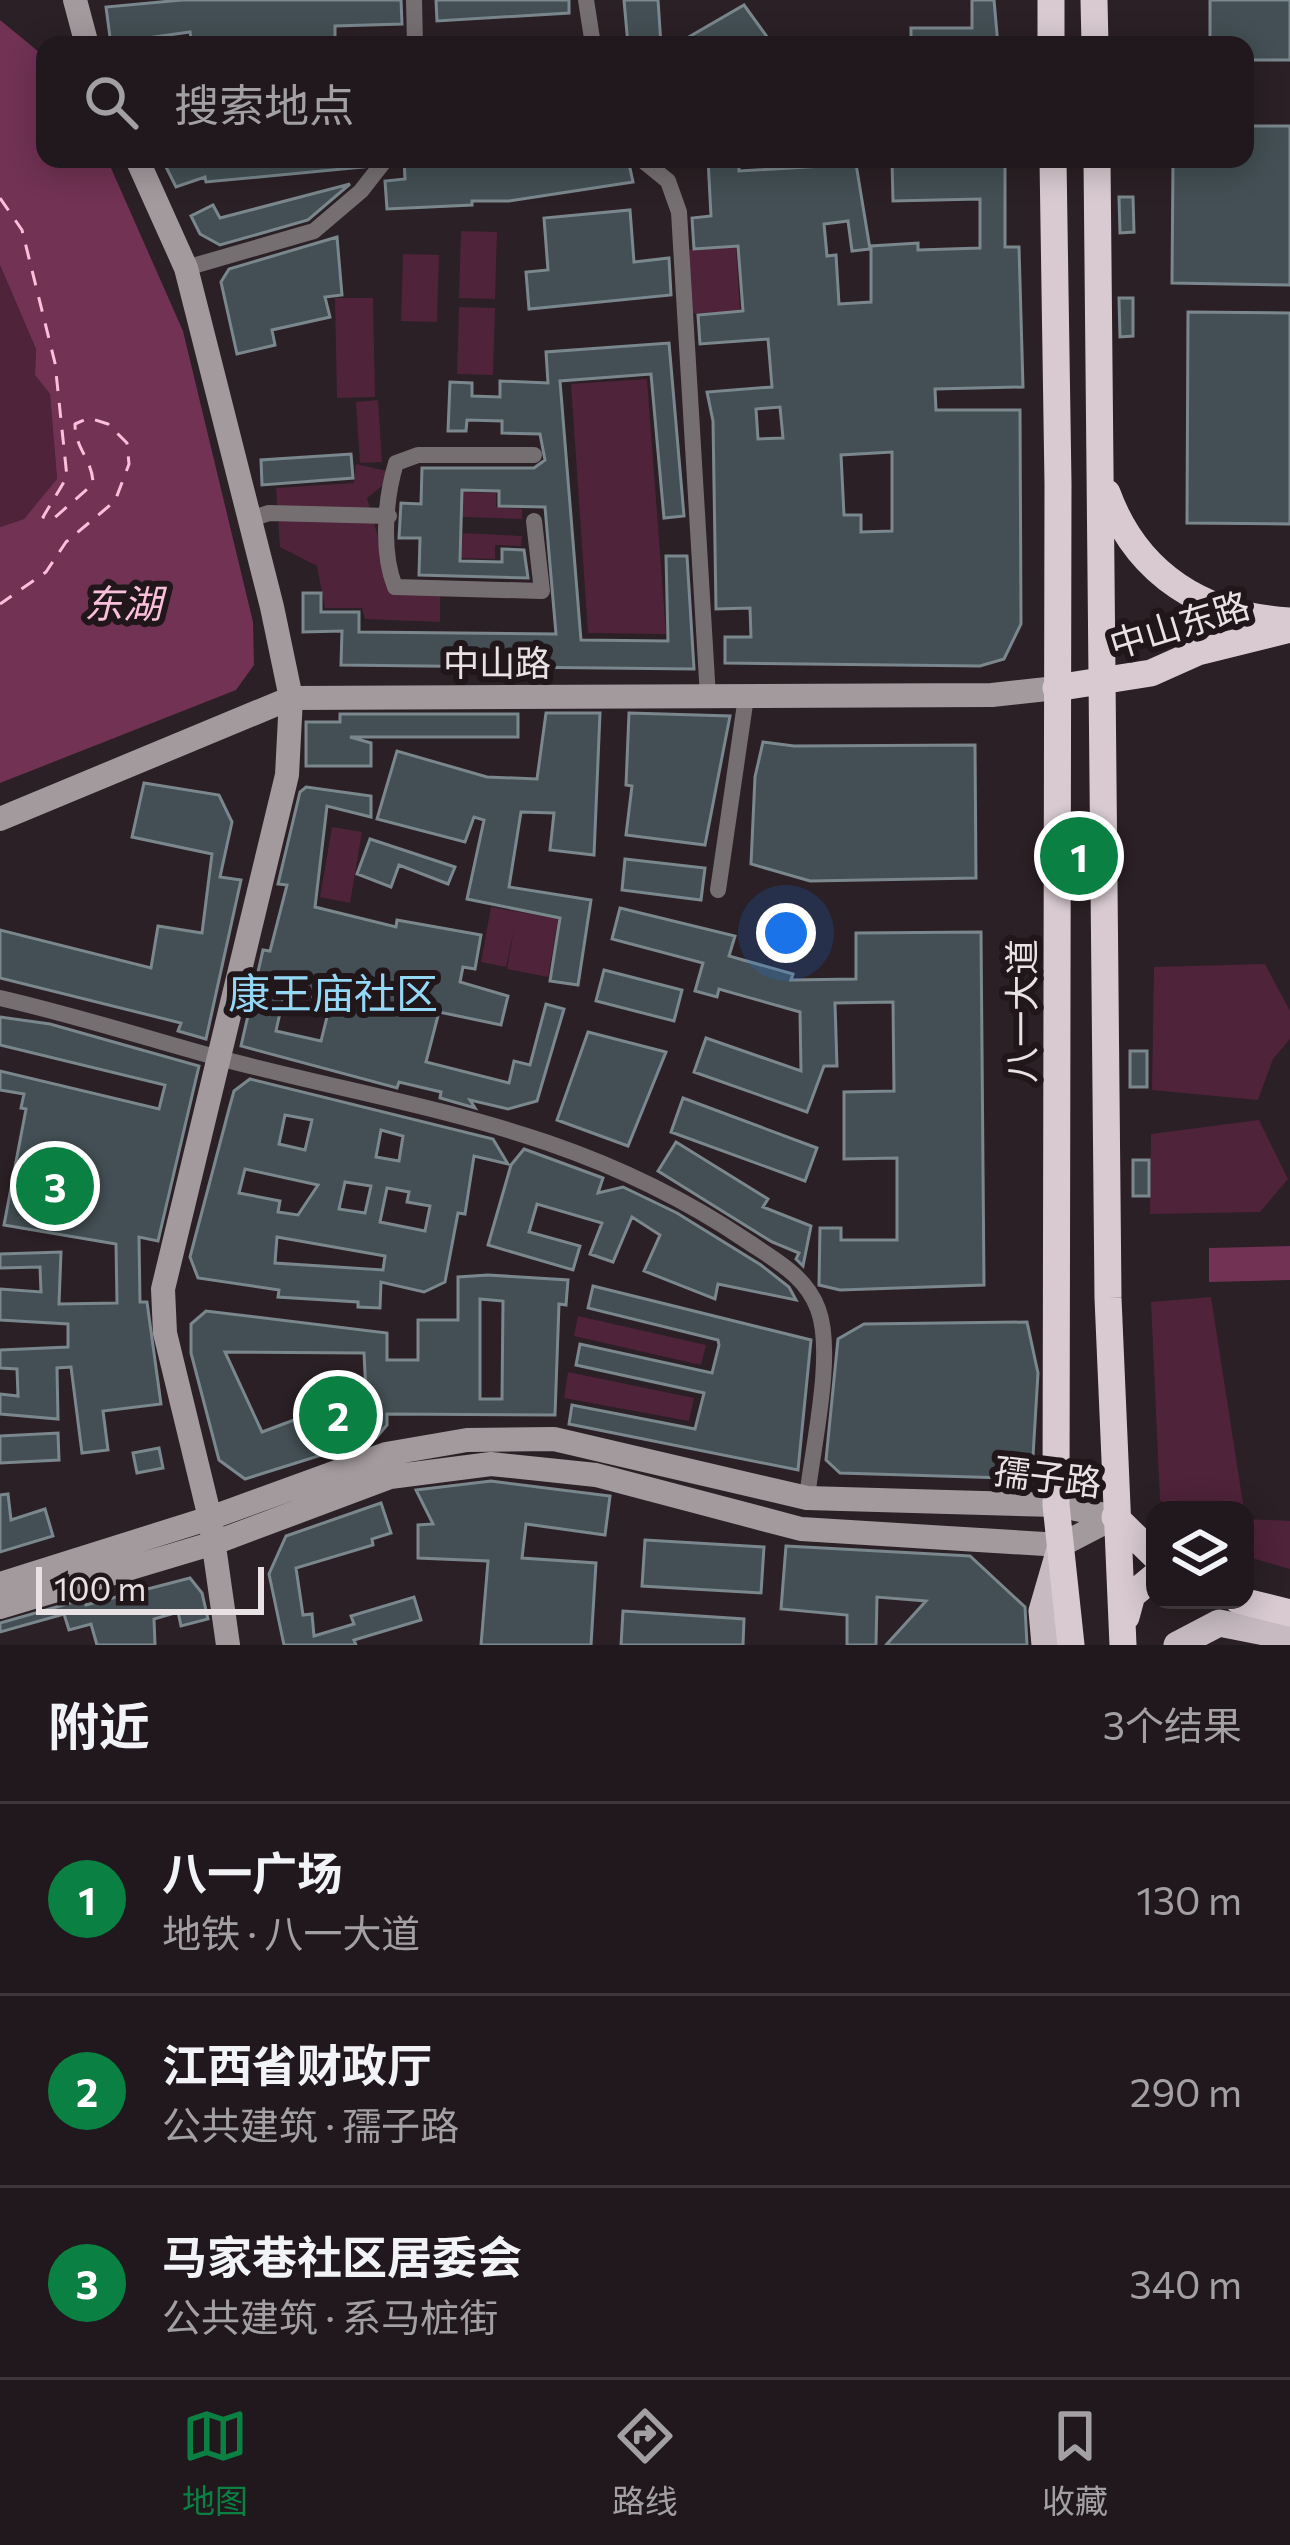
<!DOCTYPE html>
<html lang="zh">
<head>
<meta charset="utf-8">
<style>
  body { margin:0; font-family:Commissioner,"Noto Sans SC",sans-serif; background:#282125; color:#f1f3f6 }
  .controls { position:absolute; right:36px; bottom:36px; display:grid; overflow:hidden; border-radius:24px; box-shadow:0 6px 30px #0003 }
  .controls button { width:108px; height:108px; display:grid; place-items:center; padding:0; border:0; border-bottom:3px solid #3d373b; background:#20181c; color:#f1f3f6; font:60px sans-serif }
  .scale { position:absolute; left:36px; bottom:30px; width:228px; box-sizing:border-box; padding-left:12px; border:6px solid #e9e2e5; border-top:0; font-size:33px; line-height:42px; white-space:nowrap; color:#e9e2e5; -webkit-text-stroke:9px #21171b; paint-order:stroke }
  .you { position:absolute; left:786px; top:933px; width:42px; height:42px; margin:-30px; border:9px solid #fff; border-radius:50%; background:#1a73e8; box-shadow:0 0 0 18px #1a73e833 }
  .badge { display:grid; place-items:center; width:78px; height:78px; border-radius:50%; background:#0b8043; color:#fff; font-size:39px; font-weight:700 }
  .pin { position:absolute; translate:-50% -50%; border:6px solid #fff; box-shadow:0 3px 12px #0006 }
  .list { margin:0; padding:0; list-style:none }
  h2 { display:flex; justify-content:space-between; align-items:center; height:156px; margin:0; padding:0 48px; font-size:51px }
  h2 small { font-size:39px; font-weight:400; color:#a2a0a3 }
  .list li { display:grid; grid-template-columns:78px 1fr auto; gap:36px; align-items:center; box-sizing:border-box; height:192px; padding:0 48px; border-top:3px solid #3d373b }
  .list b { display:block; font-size:45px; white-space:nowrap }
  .list p { margin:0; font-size:39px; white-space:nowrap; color:#a2a0a3 }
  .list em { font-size:39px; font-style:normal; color:#a2a0a3 }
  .icon { flex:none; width:66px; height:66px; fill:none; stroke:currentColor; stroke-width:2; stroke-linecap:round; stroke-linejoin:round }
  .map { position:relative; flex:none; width:1290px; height:1645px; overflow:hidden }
  .search { position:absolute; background:#20181c; box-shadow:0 6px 30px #0003; left:36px; right:36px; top:36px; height:132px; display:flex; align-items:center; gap:30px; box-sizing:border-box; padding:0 42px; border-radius:24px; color:#a2a0a3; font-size:45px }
  .sheet { height:732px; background:#20181c }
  nav { display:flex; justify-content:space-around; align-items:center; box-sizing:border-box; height:168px; border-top:3px solid #3d373b; background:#20181c; font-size:33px; color:#a2a0a3 }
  nav a { display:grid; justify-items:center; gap:6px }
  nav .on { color:#0b8043 }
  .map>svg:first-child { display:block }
  .green { fill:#4f233a }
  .water { fill:#713253 }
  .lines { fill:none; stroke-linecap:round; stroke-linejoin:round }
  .ferry { stroke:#fabfda; stroke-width:3; stroke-dasharray:15 12; stroke-linecap:butt }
  .building { fill:#434f54; stroke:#7a878d; stroke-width:3; fill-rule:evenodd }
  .minor { stroke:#756f71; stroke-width:16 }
  .secondary { stroke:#a39a9e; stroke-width:24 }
  .primary { stroke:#c7bbc1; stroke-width:27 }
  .trunk { stroke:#d8cad0; stroke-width:27 }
  .labels { text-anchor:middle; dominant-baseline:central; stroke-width:12; stroke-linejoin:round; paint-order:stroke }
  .street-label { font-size:36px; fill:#e9e2e5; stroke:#21171b }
  .water-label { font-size:39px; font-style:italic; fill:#fabfda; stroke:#21171b }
  .quarter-label { font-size:42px; fill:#94d8f6; stroke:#21171b }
</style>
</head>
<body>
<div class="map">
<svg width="1290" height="1645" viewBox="0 0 1290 1645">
  <rect width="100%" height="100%" fill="#2b2025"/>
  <!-- green -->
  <path class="green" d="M461,231L497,232L495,299L459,298Z
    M736,247L740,311L687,314L683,250Z
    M403,254L439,255L437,322L401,321Z
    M0,265L36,349L35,375L50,394L57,480L24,519L0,527Z
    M335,298H373L375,397L337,398Z
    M459,307L495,308L493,375L457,374Z
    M647,379L666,634L588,633L571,384Z
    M378,400L382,462L360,463L356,402Z
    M356,464L387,471L382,486L367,498L393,591L440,593V622L365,619L362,608H325L317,566L280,547L276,488L354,483Z
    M463,492L496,493V507L522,509V519L462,517Z
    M463,533L522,536L521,546L495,545V559L461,558Z
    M332,827L362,832L350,903L320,897Z
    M491,907L558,919L548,977L507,969L514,929L506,967L481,962Z
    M1265,964L1290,1011V1039L1273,1059L1258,1100L1152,1090L1154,967Z
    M1259,1120L1288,1179L1260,1212L1150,1214L1151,1134Z
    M1211,1297L1244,1510H1172L1160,1500L1151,1302Z
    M578,1316L706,1345L701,1365L574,1336Z
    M568,1372L694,1398L689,1421L564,1398Z
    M1245,1519L1290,1521V1569L1245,1556Z"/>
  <!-- water -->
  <path class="water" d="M0,20L45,57V159H107L183,331L253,622L254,665L236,690L0,783V527L24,519L57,479L50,394L35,375L36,349L0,265Z
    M1290,1246V1280L1209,1282V1248Z"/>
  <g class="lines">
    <!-- ferry -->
    <path class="ferry" d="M0,198L22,230L55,363L67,477L43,517L52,520L93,484C93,460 75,449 75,424L89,418L108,424L127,443L129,464L115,501L66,542L46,572L0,604"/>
  </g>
  <!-- building -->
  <path class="building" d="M182,0H401L402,24L335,26V45H192L190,32L140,39L141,45H111L106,7Z
    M436,0H569V13L437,21Z
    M624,0H658L661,45H628Z
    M972,0H994L998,45H911V28H972Z
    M1210,0H1290V60H1245V45H1210Z
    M744,5L773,45H675Z
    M1245,126H1290V285L1172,283L1173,159H1245Z
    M162,159H363L364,167L206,182L205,177L176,187Z
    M404,159H552L553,164L628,159L633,182L509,201H472V205L387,209L385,181L405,179Z
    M708,159H739V171L856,164L870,249L852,251L848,221L824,224L827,256L836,255L839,304L871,302V246L918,243V250L980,248V199L893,201L892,161L1005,159V247H1019L1023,387L935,389L936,410H1020L1021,624L1004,659L980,666L725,663V637H751L750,608L716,609L713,421L707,392L772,387L768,339L700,344L698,315L743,311L738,246L694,249L692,218L711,216ZM780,407L783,438L758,439L756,409ZM892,452V531L861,532V515H844L841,455Z
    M350,184L308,220L220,245L200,234L191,216L213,205L220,218Z
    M1119,197H1133L1134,232L1120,233Z
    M630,210L634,262L669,258L671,295L529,309L526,272L548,270L544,218Z
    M337,237L342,295L325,297L330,317L272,330L275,345L237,354L221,282L229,269Z
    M1119,298H1133V336L1120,337Z
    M1188,312L1290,313V524L1187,523Z
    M669,343L684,516L664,518L651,374L560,381L581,640L668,641L666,556H687L694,669L341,665L342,631L303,632V593H321V612H359V632L556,634L545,507L499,506V491L462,490L460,561L502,562V549L524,550L528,578L419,575L420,538H399L401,503L421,504L422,468H534L545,460L540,434L502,433V421L467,420L466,431H448L450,382L472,383V396L500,397V381L548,383L546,352Z
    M351,454L353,478L262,485L261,460Z
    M546,713H600L594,855L550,850L554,813L521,812L509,887L591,900L578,985L550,981L560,918L467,899L484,820L474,817L465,842L377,819L397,751L487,777L537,779Z
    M629,713L730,716L705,845L626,835L632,786L626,785Z
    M340,714H518V737H350L371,743V766H306V722H340Z
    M763,742L794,746L975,745L976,878L810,881L751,864L755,777Z
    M144,783L219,795L232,822L220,877L241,880L206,1039L178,1031L181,1023L0,978V930L151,968L158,926L202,933L212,854L132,837Z
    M306,787L371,796V817L327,806L315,907L396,927L397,920L481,935L475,969L463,967L460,982L508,996L501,1025L439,1012L426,1062L509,1083L514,1061L530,1065L546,1004L564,1009L537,1101L508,1109L470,1100L475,1108L440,1098L441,1092L399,1082L397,1088L241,1046L263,950L270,951L287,885L278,884L300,792ZM285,990L331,1001L321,1041L276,1031Z
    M370,839L455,867L448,884L399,865L391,887L357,874Z
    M625,859L705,868L701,900L622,890Z
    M620,908L735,936L729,956L793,974L791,980L856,979V933L981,932L984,1285L840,1290L819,1285L820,1228H841V1240H897V1158L844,1159V1092L894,1091L893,1002L835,1003L837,1066H824L807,1112L694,1072L706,1038L801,1071L800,1012L719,989L717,997L695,991L703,963L612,939Z
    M604,970L682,990L674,1021L596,1001Z
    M0,1017L50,1024L199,1066L158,1241L139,1237L140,1302H147L161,1404L103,1411L108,1450L82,1453L71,1367L57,1368L58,1419L0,1414V1394L18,1396L17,1369L0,1368V1350L68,1347V1324L0,1320V1289L41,1292L40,1267L0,1268V1254L61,1252L59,1304L117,1303L116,1244L4,1225L26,1109L21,1108L24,1094L0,1090V1071L159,1109L165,1085L0,1045Z
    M588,1032L666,1052L628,1146L557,1120Z
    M1130,1051H1147V1087H1130Z
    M250,1079L493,1139L508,1164L474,1156L465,1214L458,1213L445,1282L424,1292L381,1282L380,1308L358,1307V1302L278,1297L279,1290L198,1278L190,1257L229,1109L234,1091ZM285,1115L312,1120L305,1150L279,1144ZM381,1130L403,1136L399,1161L376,1157ZM245,1169L318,1185L298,1215L278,1212L280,1201L239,1193ZM345,1182L371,1186L365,1213L339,1209ZM387,1188L409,1192L407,1202L430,1206L425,1231L380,1222ZM277,1237L385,1256L383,1270L275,1263Z
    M683,1098L817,1148L805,1181L671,1132Z
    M676,1142L768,1199L763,1207L811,1226L803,1266L796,1259L799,1253L772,1242L658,1171Z
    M524,1149L603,1178L598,1193L623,1187L677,1213L761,1265L789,1287L796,1300L718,1284L715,1299L644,1271L660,1235L632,1217L613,1262L590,1254L602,1223L537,1204L529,1232L580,1246L573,1270L488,1245L511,1165Z
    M1133,1160H1149V1196H1133Z
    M488,1275L568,1280L566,1305L559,1304L555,1415L387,1414V1425L376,1438L245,1479L219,1460L191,1353V1324L206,1311L387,1333V1360H418V1320H458V1277ZM480,1299L503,1301L502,1399H480ZM225,1352L364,1353L366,1393L262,1432Z
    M593,1286L811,1340L798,1470L569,1424L572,1405L695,1429L704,1393L576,1365L580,1344L712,1373L719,1345L718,1340L588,1308Z
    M1027,1322L1038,1373L1032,1473L1006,1478L840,1473L826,1460L838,1339L864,1324Z
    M58,1433L59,1460L0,1463V1436Z
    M159,1448L163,1468L137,1473L133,1453Z
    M491,1481L610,1496L605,1535L526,1524L522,1558L596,1563L591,1645H481L488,1561L418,1558V1525L433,1524L416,1490Z
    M8,1494L11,1520L45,1509L53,1536L0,1552V1495Z
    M381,1503L391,1533L372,1539L373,1545L296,1568L303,1615L312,1614L314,1636L354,1624L351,1616L414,1597L421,1620L354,1640L356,1645H284L269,1574L286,1536Z
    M645,1540L764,1547L761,1593L642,1586Z
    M786,1546L970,1556L1025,1607L1027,1645H886L926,1601L877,1597L876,1645H847V1615L781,1609Z
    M190,1578L202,1593L208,1619L181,1626L178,1612L154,1619L155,1645H97L91,1624L69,1630L64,1614L0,1632V1623L84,1599L86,1605Z
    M623,1611L744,1619L743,1645H621Z"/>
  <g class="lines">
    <!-- minor -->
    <path class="minor" d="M414,0L415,45
      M586,0L593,45
      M641,159L668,181L679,212L708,697
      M186,268L314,231L361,191L386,159
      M534,455H418L396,463C385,499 381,552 395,587L542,591L534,521
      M250,519L269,513L389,516
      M718,890L746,697
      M0,998C74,1015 146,1038 219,1058C413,1109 575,1125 747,1241C775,1260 806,1276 818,1309C835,1354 812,1449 807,1498"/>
    <!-- secondary -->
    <path class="secondary" d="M75,0L87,45
      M137,159L186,268L272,607L291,698L287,775L163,1289L165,1333L210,1518L228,1645
      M0,819L291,698L992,695L1056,688
      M0,1584L210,1518L386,1454L467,1440L554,1439L807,1498L1056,1505L1115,1517
      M0,1607L214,1543L390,1477L491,1464L596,1475L801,1529L1061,1545L1115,1517"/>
    <!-- primary -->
    <path class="primary" d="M1045,1645L1042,1611L1060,1549
      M1177,1645L1219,1623L1290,1637"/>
    <!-- trunk -->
    <path class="trunk" d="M1051,0V45
      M1094,0L1095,45
      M1053,159L1058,484L1056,1505L1071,1645
      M1097,159L1108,1298L1123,1645
      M1107,493C1137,575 1204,616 1290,621
      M1056,688L1151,673L1198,652L1290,629
      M1115,1517L1155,1556
      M1238,1600L1290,1613
      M1126,1617L1132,1595L1155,1576"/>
  </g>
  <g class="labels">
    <!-- street labels -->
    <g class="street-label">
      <text transform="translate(1179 623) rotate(-17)">中山东路</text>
      <text x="497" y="661">中山路</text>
      <text transform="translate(1020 1011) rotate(-90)">八一大道</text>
      <text transform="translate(1048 1475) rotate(7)">孺子路</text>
    </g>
    <!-- water labels -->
    <g class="water-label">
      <text x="123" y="602">东湖</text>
    </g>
    <!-- quarter labels -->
    <g class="quarter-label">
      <text x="333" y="992">康王庙社区</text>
    </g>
  </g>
</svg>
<div class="controls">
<button><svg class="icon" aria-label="layers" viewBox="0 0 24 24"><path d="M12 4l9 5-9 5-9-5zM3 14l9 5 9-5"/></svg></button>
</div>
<div class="scale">100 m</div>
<div class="you"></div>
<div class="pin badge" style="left:1079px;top:856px">1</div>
<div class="pin badge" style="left:338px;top:1415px">2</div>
<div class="pin badge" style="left:55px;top:1186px">3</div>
<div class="search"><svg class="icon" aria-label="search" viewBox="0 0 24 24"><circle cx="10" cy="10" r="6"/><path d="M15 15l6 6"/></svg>搜索地点</div>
</div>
<section class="sheet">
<h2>附近<small>3个结果</small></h2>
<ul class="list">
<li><span class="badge">1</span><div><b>八一广场</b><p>地铁 · 八一大道</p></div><em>130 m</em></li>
<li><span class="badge">2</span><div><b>江西省财政厅</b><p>公共建筑 · 孺子路</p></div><em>290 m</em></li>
<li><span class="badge">3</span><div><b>马家巷社区居委会</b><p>公共建筑 · 系马桩街</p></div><em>340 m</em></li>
</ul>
</section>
<nav>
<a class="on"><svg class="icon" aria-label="map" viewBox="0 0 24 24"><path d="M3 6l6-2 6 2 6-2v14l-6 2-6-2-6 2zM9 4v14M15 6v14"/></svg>地图</a>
<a><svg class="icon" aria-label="directions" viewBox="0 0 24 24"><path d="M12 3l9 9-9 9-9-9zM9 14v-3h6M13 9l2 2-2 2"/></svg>路线</a>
<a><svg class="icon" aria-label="saved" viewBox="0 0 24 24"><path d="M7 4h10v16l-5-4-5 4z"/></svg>收藏</a>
</nav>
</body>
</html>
